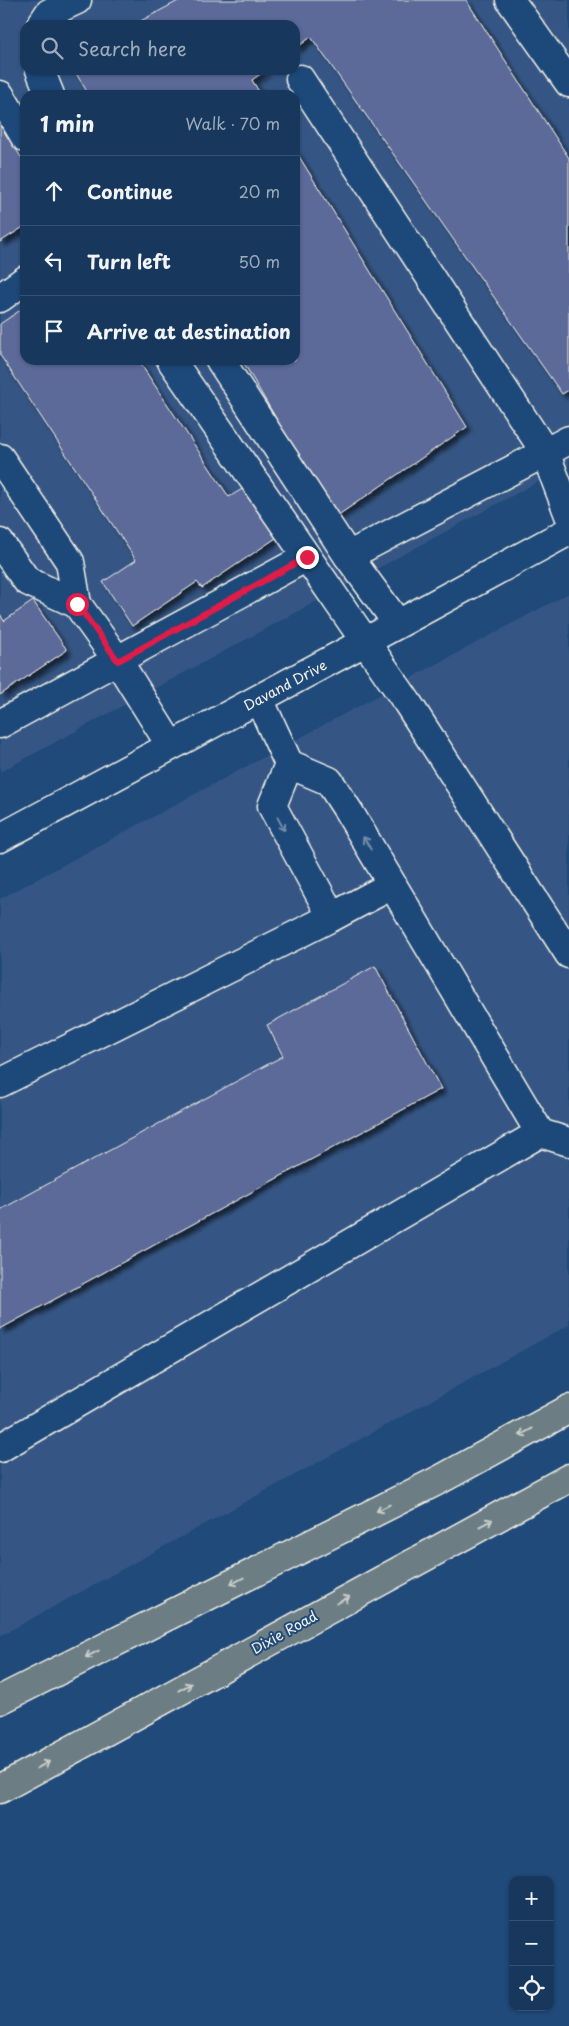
<!DOCTYPE html>
<html lang="en">
<head>
<meta charset="utf-8">
<style>
  body { margin:0; font-family:"Playpen Sans",sans-serif; background:#244365; color:#f1f3f6 }
  .controls { position:absolute; right:15px; bottom:15px; display:grid; overflow:hidden; border-radius:10px; box-shadow:0 1px 4px #0004 }
  .controls button { width:45px; height:45px; display:grid; place-items:center; padding:0; border:0; border-bottom:1px solid #365272; background:#17385c; color:#f1f3f6; font:25px sans-serif }
  .stop { position:absolute; width:15px; height:15px; margin:-11px; border:4px solid #e11d48; border-radius:50%; background:#fff }
  .stop.end { background:#e11d48; border-color:#fff; box-shadow:0 1px 5px #0008 }
  .list { margin:0; padding:0; list-style:none }
  h2 { display:flex; justify-content:space-between; align-items:center; height:65px; margin:0; padding:0 20px; font-size:21px }
  h2 small { font-size:16px; font-weight:400; color:#9eacbb }
  .list li { display:grid; grid-template-columns:32px 1fr auto; gap:15px; align-items:center; box-sizing:border-box; height:70px; padding:0 20px; border-top:1px solid #365272 }
  .list b { display:block; font-size:19px; white-space:nowrap }
  .list em { font-size:16px; font-style:normal; color:#9eacbb }
  .icon { flex:none; width:28px; height:28px; fill:none; stroke:currentColor; stroke-width:2; stroke-linecap:round; stroke-linejoin:round }
  .map { position:relative; flex:none; width:569px; height:2026px; overflow:hidden }
  .search { position:absolute; background:#17385c; box-shadow:0 1px 4px #0004; left:20px; top:20px; width:280px; height:55px; display:flex; align-items:center; gap:12px; box-sizing:border-box; padding:0 18px; border-radius:15px; color:#9eacbb; font-size:19px }
  .panel { position:absolute; background:#17385c; box-shadow:0 1px 4px #0004; left:20px; top:90px; width:280px; height:275px; border-radius:15px }
  .map>svg:first-child { display:block }
  .built { fill:#355785; fill-rule:evenodd }
  .building { fill:#5c6b99; stroke:#f4f1e8; filter:url(#shadow) }
  .lines { fill:none; stroke-linecap:round; stroke-linejoin:round }
  .minor-casing { stroke:#f4f1e8; stroke-width:31 }
  .major-casing { stroke:#f4f1e8; stroke-width:31 }
  .minor { stroke:#1f4a7a; stroke-width:28 }
  .major { stroke:#6c7e84; stroke-width:28 }
  .oneway { stroke:#748da6 }
  .oneway2 { stroke:#cbceca }
  .route { stroke:#e11d48; stroke-width:6 }
  .labels { text-anchor:middle; dominant-baseline:central; stroke-width:4; stroke-linejoin:round; paint-order:stroke }
  .street-label { font-size:14px; fill:#f4f1e8; stroke:#1f4a7a }
</style>
</head>
<body>
<div class="map">
<svg width="569" height="2026" viewBox="0 0 569 2026">
  <defs>
    <filter id="shadow"><feDropShadow dx="4.5" dy="4.5" stdDeviation="2.5" flood-color="#0009"/></filter>
  </defs>
  <rect width="100%" height="100%" fill="#1f4a7a"/>
  <filter id="ink" filterUnits="userSpaceOnUse"><feTurbulence type="fractalNoise" baseFrequency=".02" numOctaves="2"/><feDisplacementMap in="SourceGraphic" scale="10" xChannelSelector="R" yChannelSelector="G"/><feConvolveMatrix kernelMatrix="1 2 1 2 8 2 1 2 1" color-interpolation-filters="sRGB"/></filter>
  <g filter="url(#ink)">
    <!-- built -->
    <path class="built" d="M0,0H569V465L0,772ZM25,25H295V70H25ZM25,95H295V360H25Z
      M569,593V1325L0,1636V899Z"/>
    <!-- building -->
    <path class="building" d="M180,0H466L569,158V390L562,394L311,37L295,49V25H133Z
      M74,70H266L252,80L261,95H89Z
      M0,125L25,163V226L0,242Z
      M295,150L467,427L334,518L242,360H295Z
      M25,307V360H138L229,497L244,488L276,538L202,588L197,582L132,626L103,582L136,560L0,355V324Z
      M33,601L67,650L0,695V614L4,621Z
      M375,966L441,1089L0,1329V1210L283,1056L267,1025Z"/>
    <g class="lines">
      <!-- minor casing -->
      <g class="minor-casing">
        <path id="minor" d="M510,0L569,83
          M41,25L49,13L77,0
          M40,70L50,95
          M300,79L545,452L569,515
          M0,95L25,137
          M0,298L25,280
          M171,360L407,702L569,954
          M220,360L348,556L398,624
          M0,458L70,562L77,604
          M0,543L27,581L77,604L118,661L171,746
          M348,556L569,440
          M0,724L307,557
          M289,764L272,806L332,917
          M0,838L398,624L569,531
          M0,1083L332,917L392,885
          M540,1133L569,1142
          M0,1448L540,1133L349,812L329,781L289,764L259,699"/>
      </g>
      <!-- major casing -->
      <g class="major-casing">
        <path id="major" d="M0,1700L441,1479L569,1409
          M0,1789L569,1478"/>
      </g>
      <!-- minor -->
      <use href="#minor" class="minor"/>
      <!-- major -->
      <use href="#major" class="major"/>
    </g>
    <!-- one-way arrows -->
    <defs><path id="oneway-shaft" d="M-6 0H5M1.5-3L5.5 0L1.5 3" fill="none" stroke-width="1.6" stroke-linecap="round" stroke-linejoin="round" transform="scale(1.25)"/></defs>
    <g class="oneway">
      <use href="#oneway-shaft" transform="translate(281 824) rotate(62)"/>
      <use href="#oneway-shaft" transform="translate(367 843) rotate(-121)"/>
    </g>
    <g class="oneway2">
      <use href="#oneway-shaft" transform="translate(526 1432) rotate(151)"/>
      <use href="#oneway-shaft" transform="translate(383 1508) rotate(153)"/>
      <use href="#oneway-shaft" transform="translate(486 1523) rotate(-28)"/>
      <use href="#oneway-shaft" transform="translate(237 1581) rotate(153)"/>
      <use href="#oneway-shaft" transform="translate(343 1600) rotate(-28)"/>
      <use href="#oneway-shaft" transform="translate(92 1654) rotate(153)"/>
      <use href="#oneway-shaft" transform="translate(185 1687) rotate(-29)"/>
      <use href="#oneway-shaft" transform="translate(43 1765) rotate(-29)"/>
    </g>
  </g>
  <g class="lines" filter="url(#ink)">
    <!-- route -->
    <path class="route" d="M77,604L118,661L307,557"/>
  </g>
  <g class="labels">
    <!-- street labels -->
    <g class="street-label">
      <text transform="translate(285 685) rotate(-28)">Davand Drive</text>
      <text transform="translate(284 1632) rotate(-29)">Dixie Road</text>
    </g>
  </g>
</svg>
<div class="controls">
<button>+</button>
<button>−</button>
<button><svg class="icon" aria-label="locate" viewBox="0 0 24 24"><circle cx="12" cy="12" r="6"/><path d="M12 2v4M12 18v4M2 12h4M18 12h4"/></svg></button>
</div>
<div class="stop" style="left:77px;top:604px"></div>
<div class="stop end" style="left:307px;top:557px"></div>
<div class="search"><svg class="icon" aria-label="search" viewBox="0 0 24 24"><circle cx="10" cy="10" r="6"/><path d="M15 15l6 6"/></svg>Search here</div>
<section class="panel">
<h2>1 min<small>Walk · 70 m</small></h2>
<ul class="list">
<li><svg class="icon" aria-label="ahead" viewBox="0 0 24 24"><path d="M12 20V5M6 11l6-6 6 6"/></svg><div><b>Continue</b></div><em>20 m</em></li>
<li><svg class="icon" aria-label="left" viewBox="0 0 24 24"><path d="M17 20v-9H6M10 6l-5 5 5 5"/></svg><div><b>Turn left</b></div><em>50 m</em></li>
<li><svg class="icon" aria-label="arrive" viewBox="0 0 24 24"><path d="M6 21V4h12l-3 4 3 4H6"/></svg><div><b>Arrive at destination</b></div></li>
</ul>
</section>
</div>
</body>
</html>
